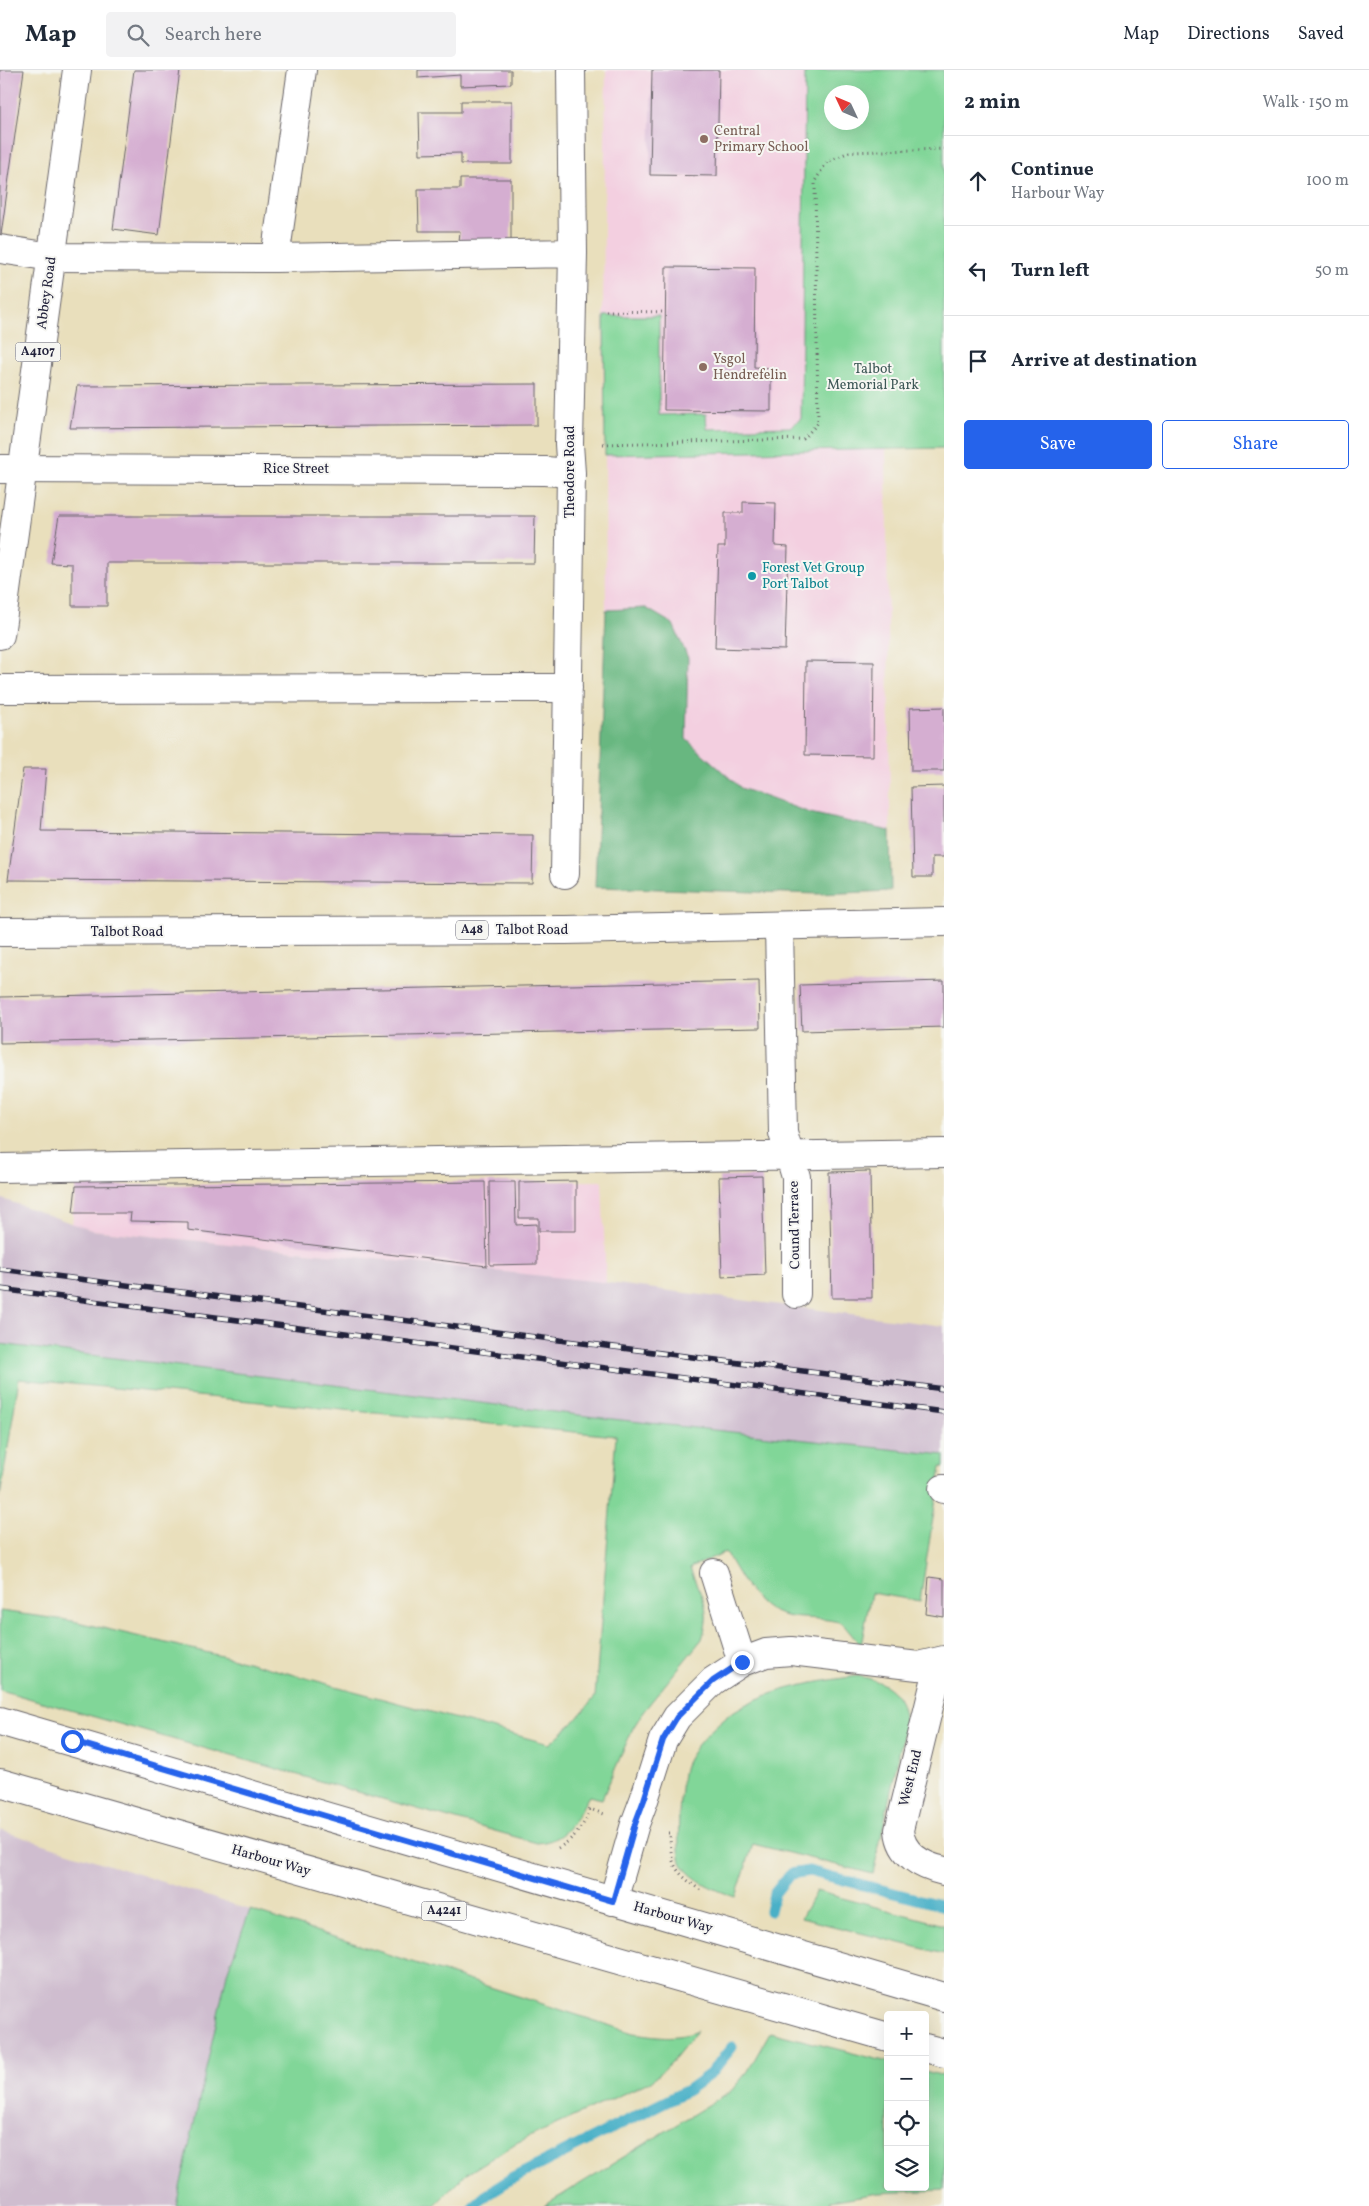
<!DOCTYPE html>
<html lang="en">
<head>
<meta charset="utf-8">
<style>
  body { margin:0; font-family:Vollkorn,serif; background:#f2f2f3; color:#1f2937 }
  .controls { position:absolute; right:15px; bottom:15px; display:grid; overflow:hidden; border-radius:5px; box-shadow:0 5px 20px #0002 }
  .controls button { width:45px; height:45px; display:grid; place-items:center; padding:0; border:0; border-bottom:1px solid #e0e1e3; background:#fff; color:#1f2937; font:25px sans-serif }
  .compass { position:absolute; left:824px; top:15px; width:45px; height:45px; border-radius:50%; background:#fff; box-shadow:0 5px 20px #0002; rotate:314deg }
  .stop { position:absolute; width:15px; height:15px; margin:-11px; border:4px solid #2563eb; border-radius:50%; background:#fff }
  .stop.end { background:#2563eb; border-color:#fff; box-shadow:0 1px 5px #0008 }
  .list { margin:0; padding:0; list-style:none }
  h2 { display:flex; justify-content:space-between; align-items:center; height:65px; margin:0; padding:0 20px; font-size:21px }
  h2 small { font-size:16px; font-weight:400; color:#747a83 }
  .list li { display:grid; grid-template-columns:32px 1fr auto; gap:15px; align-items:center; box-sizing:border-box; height:90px; padding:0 20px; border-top:1px solid #e0e1e3 }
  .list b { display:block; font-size:19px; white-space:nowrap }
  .list p { margin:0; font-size:16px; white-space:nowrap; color:#747a83 }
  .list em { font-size:16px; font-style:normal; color:#747a83 }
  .actions { display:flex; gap:10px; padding:15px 20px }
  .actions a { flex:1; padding:11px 0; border:1px solid #2563eb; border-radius:5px; text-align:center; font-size:18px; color:#2563eb }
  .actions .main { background:#2563eb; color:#fff }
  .icon { flex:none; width:28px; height:28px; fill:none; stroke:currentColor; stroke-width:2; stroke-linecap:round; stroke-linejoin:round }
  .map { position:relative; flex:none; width:944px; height:2136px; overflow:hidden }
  header { display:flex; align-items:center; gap:30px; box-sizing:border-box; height:70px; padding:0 25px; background:#fff; border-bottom:1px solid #e0e1e3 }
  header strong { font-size:24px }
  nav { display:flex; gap:28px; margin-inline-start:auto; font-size:18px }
  .search { width:350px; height:45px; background:#f2f2f3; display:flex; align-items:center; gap:12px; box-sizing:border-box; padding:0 18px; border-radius:5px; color:#747a83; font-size:19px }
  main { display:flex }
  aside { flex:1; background:#fff }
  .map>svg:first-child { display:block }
  .built { fill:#f3cfe0 }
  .industrial { fill:#cfbdcf }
  .green { fill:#81d698; stroke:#527c6a; fill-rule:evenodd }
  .forest { fill:#68b780; stroke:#456c5e }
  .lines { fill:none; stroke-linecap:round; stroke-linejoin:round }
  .stream { stroke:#48b0c7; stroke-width:11 }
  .building { fill:#d5aed1 }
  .minor-casing { stroke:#686468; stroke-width:30 }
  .major-casing { stroke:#686468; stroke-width:30 }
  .path { stroke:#686468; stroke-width:3; stroke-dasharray:1 4; stroke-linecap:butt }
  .minor { stroke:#fff; stroke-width:28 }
  .major { stroke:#fff; stroke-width:28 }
  .rail-casing { stroke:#22223b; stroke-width:5.5 }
  .rail { stroke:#f6f6f2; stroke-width:4; stroke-dasharray:11; stroke-linecap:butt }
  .route { stroke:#2563eb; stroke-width:6 }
  .education-dot { fill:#8d6e63; stroke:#f6f6f2; stroke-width:2 }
  .culture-dot { fill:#0f9aa8; stroke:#f6f6f2; stroke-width:2 }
  .labels { text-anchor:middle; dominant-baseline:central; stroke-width:4; stroke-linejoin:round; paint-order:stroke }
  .shield { fill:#f6f6f2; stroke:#626272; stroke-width:1 }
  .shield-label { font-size:12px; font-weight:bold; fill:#22223b }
  .education-label { font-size:14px; fill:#785e54; stroke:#f6f6f2; text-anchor:start }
  .street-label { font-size:14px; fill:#22223b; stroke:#f6f6f2 }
  .park-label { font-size:14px; fill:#3e5857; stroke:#f6f6f2 }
  .culture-label { font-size:14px; fill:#0d838f; stroke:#f6f6f2; text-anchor:start }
</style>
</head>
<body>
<header>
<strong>Map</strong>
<div class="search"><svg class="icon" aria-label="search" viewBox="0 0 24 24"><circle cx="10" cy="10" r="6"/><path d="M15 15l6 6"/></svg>Search here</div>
<nav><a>Map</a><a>Directions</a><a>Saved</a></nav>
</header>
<main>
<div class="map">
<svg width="944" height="2136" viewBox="0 0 944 2136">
  <rect width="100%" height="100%" fill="#f6f6f2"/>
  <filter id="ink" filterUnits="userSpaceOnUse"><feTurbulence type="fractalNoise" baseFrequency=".02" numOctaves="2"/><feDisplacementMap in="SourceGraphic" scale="10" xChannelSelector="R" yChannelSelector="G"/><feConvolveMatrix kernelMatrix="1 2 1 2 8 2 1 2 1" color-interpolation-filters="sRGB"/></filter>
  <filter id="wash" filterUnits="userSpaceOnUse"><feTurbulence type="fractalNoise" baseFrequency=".0096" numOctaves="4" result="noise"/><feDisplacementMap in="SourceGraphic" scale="20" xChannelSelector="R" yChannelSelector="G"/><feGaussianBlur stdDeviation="1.12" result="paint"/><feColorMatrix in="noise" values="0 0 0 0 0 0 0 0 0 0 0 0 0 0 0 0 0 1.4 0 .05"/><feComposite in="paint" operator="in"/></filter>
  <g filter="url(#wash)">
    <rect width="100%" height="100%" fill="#e9dfbc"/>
    <!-- built -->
    <path class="built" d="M606,0H805L801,349L790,357L604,361L603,237Z
      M886,379L891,821L819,824L595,817L606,540L605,385Z
      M602,1111L606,1213L91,1160L72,1154L76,1116Z"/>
    <!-- industrial -->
    <path class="industrial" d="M0,1128L91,1160L593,1211L944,1256V1385L603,1348L0,1274Z
      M0,1760L250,1840L227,1903L176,2136H0Z"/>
    <!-- green -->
    <path class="green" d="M805,0H944V378L605,385L604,246H659V345L706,344L707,359L790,357L801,349ZM832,22H862V52H832Z
      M0,1274L603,1348L944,1385V1397H941L920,1531L871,1523L861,1576L842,1553C826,1548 808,1549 792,1547C756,1543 742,1509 725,1482L690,1498C700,1527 713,1536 702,1569L643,1642L633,1658L602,1729L589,1726C575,1749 567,1771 537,1773L0,1620V1541L73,1551L247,1592L549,1674L572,1654L595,1627L616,1366L19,1309L0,1427Z
      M858,1606C892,1612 909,1629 903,1665L873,1804L753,1774L736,1827C718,1821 692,1811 682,1794C675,1782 680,1708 685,1695C693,1677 712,1658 727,1646C764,1619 814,1612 858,1606Z
      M816,1821L944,1855V1884L801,1848Z
      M250,1840L633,1963C656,1966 675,1970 697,1961L671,1993L651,2011L516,2073L465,2105L434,2136H176L227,1903Z
      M770,1962L888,1992V2117H925V2001L944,2006V2120L878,2123L830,2131L833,2136H544L731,2021L748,2001Z"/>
    <!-- forest -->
    <path class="forest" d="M646,538L673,554L688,588L686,669L741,718L810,743L890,761L891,821L819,824L595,817L606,540Z"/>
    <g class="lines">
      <!-- stream -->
      <path class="stream" d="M770,1841L774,1824L790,1804L809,1801L944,1836
        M474,2136L489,2123L511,2109L688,2020L710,2004L732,1977"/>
    </g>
    <g id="blocks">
      <!-- building -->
      <path class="building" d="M0,0H24L1,165H0Z
        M134,0H180L159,165L113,159Z
        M418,0H511V14L460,16V5L418,8Z
        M652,0H719L717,106L650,105Z
        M461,31H512V94H461V83L420,84L419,42H461Z
        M460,109H511V172H459L460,161H419L418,119H460Z
        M666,197L755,198L754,297L771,298V341L664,340Z
        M537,314V355L70,358L77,316Z
        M743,432L776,433L775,476L788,477L785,580L715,578L718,477H725V443H743Z
        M59,446H535L534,493H107V536H72V494L51,493Z
        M806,591L874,592L873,686L805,685Z
        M944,637V701H911L910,638Z
        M23,699H46L41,761L533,765L532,813L8,810Z
        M944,716V787H932V807H913L911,717Z
        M759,911L760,958L0,973V927Z
        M944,911V957L802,961L800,915Z
        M870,1101L872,1228H832L829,1102Z
        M762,1106L765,1205L722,1207L719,1107Z
        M576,1111V1161H539V1148H519V1112Z
        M485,1112L487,1196L188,1160V1152L130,1151L131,1143H73L76,1116Z
        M489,1112H515L516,1155L537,1154V1194L490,1195Z
        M929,1507L944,1509V1547L926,1544Z"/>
    </g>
  </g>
  <g filter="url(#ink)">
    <use href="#blocks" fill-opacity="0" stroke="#686468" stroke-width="1"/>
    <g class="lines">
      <!-- minor casing -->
      <g class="minor-casing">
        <path id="minor" d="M0,179L52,187L275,188L573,183
          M275,188L302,0
          M0,399L545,401L571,403
          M0,619L568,618
          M565,804L571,403L569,374L573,183L571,0
          M779,856L783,1063L796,1107V1224
          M0,1098L944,1083
          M943,1419H944
          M714,1503L742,1592
          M940,1591L899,1760C901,1785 922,1796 944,1801
          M613,1831L635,1754L644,1730L663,1670L677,1647L713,1611L742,1592L766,1583L791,1581L918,1596L944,1590"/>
      </g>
      <!-- major casing -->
      <g class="major-casing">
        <path id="major" d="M0,565L77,0
          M0,862L566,860L944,852
          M0,1651L944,1927
          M0,1713L888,1967
          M925,1978L944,1983"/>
      </g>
      <!-- path -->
      <path class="path" d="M606,241L665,242
        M603,374L803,369L818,353L815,111L827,92L849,82L944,79
        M668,1763H670C671,1796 673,1800 700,1820
        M558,1778C573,1770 585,1755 590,1739L604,1744"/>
      <!-- minor -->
      <use href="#minor" class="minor"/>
      <!-- major -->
      <use href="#major" class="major"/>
      <!-- rail casing -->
      <g class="rail-casing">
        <path id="rail" d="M0,1199L944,1319
          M0,1219L944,1342"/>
      </g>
      <!-- rail -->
      <use href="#rail" class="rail"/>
    </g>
  </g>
  <g class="lines" filter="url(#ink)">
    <!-- route -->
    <path class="route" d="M72,1671L613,1831L635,1754L644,1730L663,1670L677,1647L713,1611L742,1592"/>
  </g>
  <!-- markers -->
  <g class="education-dot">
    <circle cx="704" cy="69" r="5"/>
    <circle cx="703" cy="297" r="5"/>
  </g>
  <circle class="culture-dot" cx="752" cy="506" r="5"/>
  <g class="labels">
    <!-- shield labels -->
    <g class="shield">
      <rect x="15.5" y="272.5" width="45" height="19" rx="4"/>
      <rect x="456" y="850.5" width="32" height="19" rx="4"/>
      <rect x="421.5" y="1831.5" width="45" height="19" rx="4"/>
    </g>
    <g class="shield-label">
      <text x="38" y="282">A4107</text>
      <text x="472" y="860">A48</text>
      <text x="444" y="1841">A4241</text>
    </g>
    <!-- education labels -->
    <g class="education-label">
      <text x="714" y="61">Central<tspan x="714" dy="16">Primary School</tspan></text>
      <text x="713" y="289">Ysgol<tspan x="713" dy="16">Hendrefelin</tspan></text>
    </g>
    <!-- street labels -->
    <g class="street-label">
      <text transform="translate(47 223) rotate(-82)">Abbey Road</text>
      <text x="296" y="399">Rice Street</text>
      <text transform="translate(570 402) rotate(-90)">Theodore Road</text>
      <text x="532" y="860">Talbot Road</text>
      <text x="127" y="862">Talbot Road</text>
      <text transform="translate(795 1155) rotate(-91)">Cound Terrace</text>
      <text transform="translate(911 1708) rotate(-76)">West End</text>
      <text transform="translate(271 1791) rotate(16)">Harbour Way</text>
      <text transform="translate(673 1848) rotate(16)">Harbour Way</text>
    </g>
    <!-- park labels -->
    <g class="park-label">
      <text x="873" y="299">Talbot<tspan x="873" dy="16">Memorial Park</tspan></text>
    </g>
    <!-- culture labels -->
    <g class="culture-label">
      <text x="762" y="498">Forest Vet Group<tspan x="762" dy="16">Port Talbot</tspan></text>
    </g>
  </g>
</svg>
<div class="controls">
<button>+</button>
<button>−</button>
<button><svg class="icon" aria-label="locate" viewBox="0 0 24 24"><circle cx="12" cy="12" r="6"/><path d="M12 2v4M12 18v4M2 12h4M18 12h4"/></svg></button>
<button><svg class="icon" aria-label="layers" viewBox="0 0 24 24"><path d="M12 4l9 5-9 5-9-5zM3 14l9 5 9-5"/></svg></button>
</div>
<svg class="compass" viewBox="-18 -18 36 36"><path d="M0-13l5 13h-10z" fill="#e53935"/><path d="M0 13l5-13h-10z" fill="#747a83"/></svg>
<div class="stop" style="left:72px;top:1671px"></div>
<div class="stop end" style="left:742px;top:1592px"></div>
</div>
<aside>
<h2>2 min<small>Walk · 150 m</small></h2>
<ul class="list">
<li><svg class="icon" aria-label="ahead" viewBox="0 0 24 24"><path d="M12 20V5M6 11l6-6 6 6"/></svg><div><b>Continue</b><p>Harbour Way</p></div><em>100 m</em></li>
<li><svg class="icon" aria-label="left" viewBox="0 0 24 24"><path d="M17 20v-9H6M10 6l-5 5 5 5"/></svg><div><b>Turn left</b></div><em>50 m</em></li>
<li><svg class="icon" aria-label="arrive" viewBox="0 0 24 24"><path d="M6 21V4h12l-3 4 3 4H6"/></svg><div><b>Arrive at destination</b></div></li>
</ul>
<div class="actions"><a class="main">Save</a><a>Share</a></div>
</aside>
</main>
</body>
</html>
